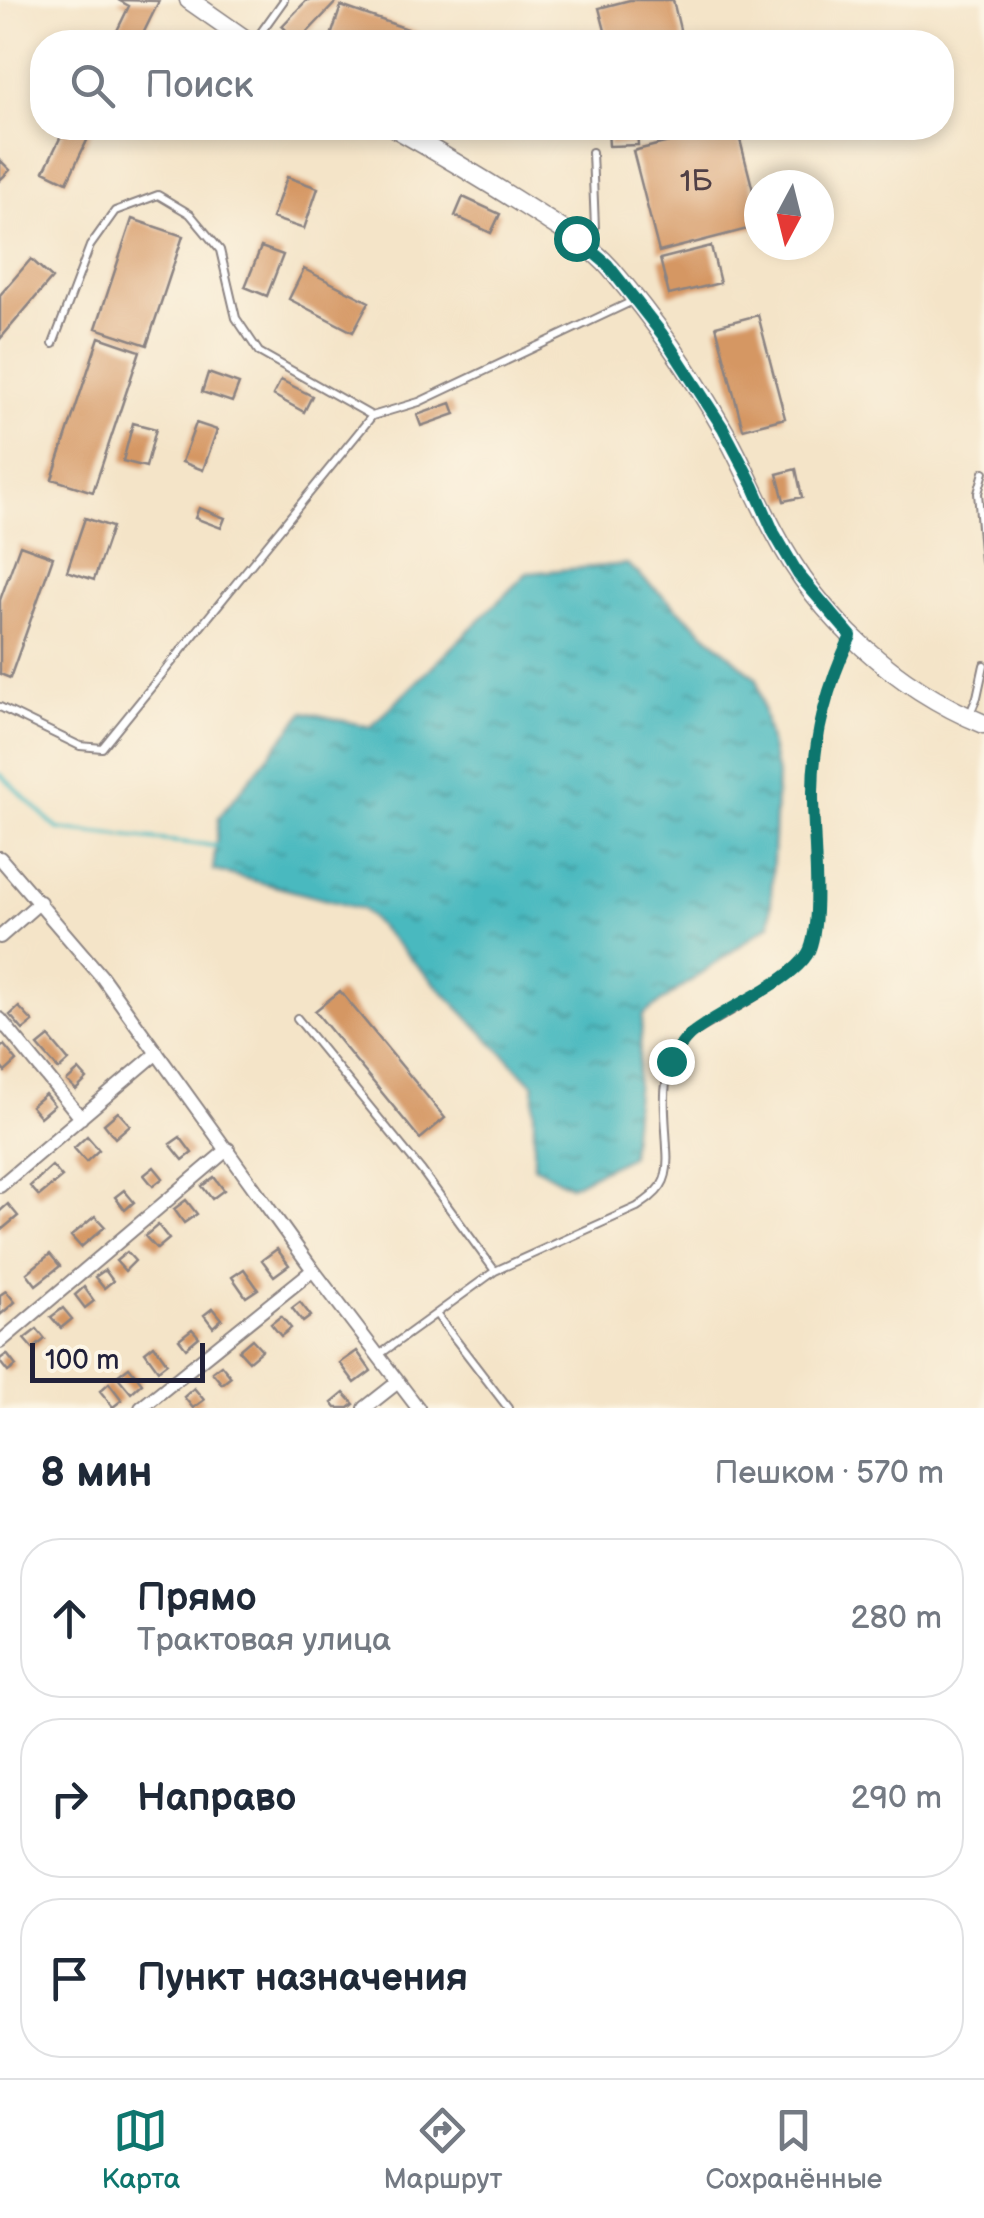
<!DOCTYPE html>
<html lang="ru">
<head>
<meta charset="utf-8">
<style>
  body { margin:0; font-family:"Balsamiq Sans",sans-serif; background:#f6f6f7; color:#1f2937 }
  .compass { position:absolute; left:744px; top:170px; width:90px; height:90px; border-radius:50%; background:#fff; box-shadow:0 5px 15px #0003; rotate:187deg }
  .scale { position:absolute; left:30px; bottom:25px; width:175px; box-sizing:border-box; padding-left:10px; border:5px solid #22223b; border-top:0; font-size:28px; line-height:35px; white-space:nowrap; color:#22223b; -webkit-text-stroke:8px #fcf5e5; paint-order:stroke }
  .stop { position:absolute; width:30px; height:30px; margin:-22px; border:8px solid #0f766e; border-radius:50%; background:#fff }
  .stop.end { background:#0f766e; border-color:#fff; box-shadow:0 2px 10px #0008 }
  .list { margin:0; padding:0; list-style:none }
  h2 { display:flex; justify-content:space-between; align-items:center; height:130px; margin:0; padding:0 40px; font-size:42px }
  h2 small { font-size:32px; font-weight:400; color:#747a83 }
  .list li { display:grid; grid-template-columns:65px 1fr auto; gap:30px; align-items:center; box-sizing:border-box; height:160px; margin:0 20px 20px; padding:0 20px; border:2px solid #e0e1e3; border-radius:40px }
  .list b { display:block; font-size:38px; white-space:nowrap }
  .list p { margin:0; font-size:32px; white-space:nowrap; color:#747a83 }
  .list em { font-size:32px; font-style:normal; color:#747a83 }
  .icon { flex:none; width:55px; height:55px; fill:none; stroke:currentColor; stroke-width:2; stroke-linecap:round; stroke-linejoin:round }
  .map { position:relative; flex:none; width:984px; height:1408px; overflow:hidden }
  .search { position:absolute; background:#fff; box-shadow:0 5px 15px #0003; left:30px; right:30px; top:30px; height:110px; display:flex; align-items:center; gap:25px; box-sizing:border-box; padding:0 35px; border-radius:40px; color:#747a83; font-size:38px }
  .sheet { height:670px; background:#fff }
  nav { display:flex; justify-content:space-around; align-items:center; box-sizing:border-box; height:140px; border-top:2px solid #e0e1e3; background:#fff; font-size:28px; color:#747a83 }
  nav a { display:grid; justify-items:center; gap:5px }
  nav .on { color:#0f766e }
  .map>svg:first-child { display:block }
  .water { fill:url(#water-ripples); stroke:#366e7d; stroke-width:2.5 }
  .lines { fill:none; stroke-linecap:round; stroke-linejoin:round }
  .stream { stroke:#4ab9bf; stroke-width:4 }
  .building { fill:#d59763 }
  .lane-casing { stroke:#8b8382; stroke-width:10 }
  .street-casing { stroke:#8b8382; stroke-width:16 }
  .secondary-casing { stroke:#8b8382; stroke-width:21 }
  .lane { stroke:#fff; stroke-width:6 }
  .street { stroke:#fff; stroke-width:12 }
  .secondary { stroke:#fff; stroke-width:18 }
  .route { stroke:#0f766e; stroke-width:12 }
  .labels { text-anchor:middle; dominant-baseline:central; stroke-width:9; stroke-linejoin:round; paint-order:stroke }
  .number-label { font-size:30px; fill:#4f3f45 }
</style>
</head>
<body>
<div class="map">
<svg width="984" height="1408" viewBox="0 0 984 1408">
  <defs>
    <pattern id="water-ripples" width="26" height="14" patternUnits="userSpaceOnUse" patternTransform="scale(2.5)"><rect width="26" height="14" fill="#4ab9bf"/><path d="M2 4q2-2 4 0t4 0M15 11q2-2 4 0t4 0" fill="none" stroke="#3d969c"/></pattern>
  </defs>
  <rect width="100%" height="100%" fill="#fcf5e5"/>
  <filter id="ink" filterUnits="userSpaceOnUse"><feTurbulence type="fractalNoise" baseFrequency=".01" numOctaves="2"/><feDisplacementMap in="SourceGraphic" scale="20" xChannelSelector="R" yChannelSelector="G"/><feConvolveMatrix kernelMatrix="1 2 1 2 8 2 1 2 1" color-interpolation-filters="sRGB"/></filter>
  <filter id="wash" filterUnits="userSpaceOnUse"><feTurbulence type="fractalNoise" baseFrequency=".0048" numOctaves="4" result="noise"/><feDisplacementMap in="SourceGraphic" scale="40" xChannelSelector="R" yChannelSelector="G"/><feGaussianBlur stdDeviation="2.25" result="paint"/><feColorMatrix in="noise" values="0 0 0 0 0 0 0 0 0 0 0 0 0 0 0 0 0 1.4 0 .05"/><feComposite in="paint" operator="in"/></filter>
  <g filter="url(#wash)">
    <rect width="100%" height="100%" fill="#f4e4c8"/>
    <!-- water -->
    <path class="water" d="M627,564L757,679L777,775L770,924L643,1015L630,1156L570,1186L534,1166V1085L362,909L213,870L219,817L304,712L371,727L527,573Z"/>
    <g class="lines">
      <!-- stream -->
      <path class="stream" d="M0,774L58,829L216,846"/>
    </g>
    <g id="blocks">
      <!-- building -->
      <path class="building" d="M118,0L159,1L139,42H104L108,34L114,37L129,6Z
        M307,0H338L298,42L282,26Z
        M630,0H673L683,42H608L599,8Z
        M341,6L445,42H339L330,39Z
        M65,128H93L67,182L44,171Z
        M724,128H737L759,214V226L659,252L633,151Z
        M637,129L638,145L609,146L608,130Z
        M0,160L10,170L0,180Z
        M287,177L318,188L304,229L272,218Z
        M463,197L500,214L491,233L455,216Z
        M132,219L183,236L147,345L96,328Z
        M711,246L720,283L669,295L660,259Z
        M261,247L283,255L267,296L245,287Z
        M31,259L52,278L0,339V295Z
        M304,269L369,302L353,332L289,299Z
        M758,315L785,418L743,429L716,326Z
        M99,337L140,351L93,492L52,479Z
        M208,373L239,384L232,402L202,392Z
        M281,380L312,396L304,412L273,395Z
        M451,403L455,414L421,426L417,415Z
        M133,423L156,429L146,467L123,461Z
        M196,423L217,430L203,470L182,462Z
        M796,469L802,497L784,501L777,474Z
        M199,508L225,518L221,528L195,518Z
        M85,518L112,527L94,580L67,571Z
        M20,545L53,557L10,678L0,674V600Z
        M340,991L445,1118L420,1139L315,1011Z
        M19,1007L33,1022L23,1030L10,1015Z
        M49,1037L69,1061L59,1070L38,1046Z
        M4,1045L17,1061L5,1072L0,1066V1048Z
        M79,1070L87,1079L76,1090L67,1081Z
        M45,1094L54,1105L40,1117L31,1106Z
        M118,1112L130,1125L115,1138L104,1124Z
        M87,1136L99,1150L86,1162L74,1148Z
        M180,1137L192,1153L183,1160L170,1144Z
        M52,1166L62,1177L39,1196L30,1186Z
        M154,1167L163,1178L153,1186L144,1175Z
        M214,1177L224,1190L212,1199L202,1186Z
        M124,1190L134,1202L125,1210L115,1197Z
        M186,1200L197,1214L184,1223L174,1209Z
        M8,1204L18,1216L0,1231V1211Z
        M95,1216L105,1227L81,1247L71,1236Z
        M158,1225L169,1239L157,1249L145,1236Z
        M277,1249L289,1265L274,1276L262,1260Z
        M127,1252L135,1261L125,1271L116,1261Z
        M50,1254L60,1266L36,1285L27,1273Z
        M244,1269L258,1289L246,1297L232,1277Z
        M105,1270L113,1281L104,1288L95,1277Z
        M84,1287L94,1301L85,1308L75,1295Z
        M6,1291L15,1302L0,1315V1295Z
        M300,1302L311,1316L303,1322L292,1308Z
        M63,1308L72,1319L61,1328L51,1317Z
        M213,1308L222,1319L213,1327L204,1315Z
        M281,1316L291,1328L281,1336L271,1324Z
        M37,1329L45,1339L33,1349L24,1339Z
        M192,1329L199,1337L186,1348L179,1339Z
        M252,1339L262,1350L249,1361L239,1350Z
        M154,1345L167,1363L158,1370L145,1352Z
        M357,1351L371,1371L355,1383L340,1363Z
        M7,1354L16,1366L8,1372L0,1362V1359Z
        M221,1365L231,1377L222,1384L212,1372Z
        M129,1367L142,1383L131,1393L117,1376Z
        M109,1383L122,1400L113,1407L100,1391Z
        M194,1388L204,1400L193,1408L184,1397Z
        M344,1393L354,1404L349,1408H336L332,1403Z"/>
    </g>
  </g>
  <g filter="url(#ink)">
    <use href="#blocks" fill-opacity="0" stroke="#8b8382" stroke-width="2.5"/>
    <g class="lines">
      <!-- lane casing -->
      <g class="lane-casing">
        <path id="lane" d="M254,42L284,0
          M577,238L595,228L592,152
          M53,344L90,246L115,211L158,195L190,214L220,250L236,318L259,352L372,416L419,402L635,300
          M984,472L978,493L984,561
          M0,707L80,746L102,748L372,416
          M969,716L977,697L984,665
          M297,1018L422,1171L495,1271L379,1355
          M495,1271L637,1207C646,1201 655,1195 661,1186C668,1176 668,1160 667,1148C665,1103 657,1071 690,1035C717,1018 795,978 809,952C823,923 813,828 813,792C813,740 828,684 851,637
          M436,1314L508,1408"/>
      </g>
      <!-- street casing -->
      <g class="street-casing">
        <path id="street" d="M0,858L102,977L313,1270L418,1408
          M0,937L40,902
          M0,1019L81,1118
          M0,1186L157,1053
          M0,1342L228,1149
          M141,1408L313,1270
          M365,1408L398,1382"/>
      </g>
      <!-- secondary casing -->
      <g class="secondary-casing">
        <path id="secondary" d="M189,0L249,42
          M395,128C443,155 491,184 538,214C563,230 591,246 611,269C653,318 692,374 724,431C743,464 757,500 775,533C819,618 895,687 984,724"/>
      </g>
      <!-- lane -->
      <use href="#lane" class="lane"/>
      <!-- street -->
      <use href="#street" class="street"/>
      <!-- secondary -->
      <use href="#secondary" class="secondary"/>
    </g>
  </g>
  <g class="lines" filter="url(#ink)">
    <!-- route -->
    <path class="route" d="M576,238L607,264L662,334L723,428L753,485L774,533L798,574L851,636C828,683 813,739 813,792C812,828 824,924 808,953C791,984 717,1011 689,1036C681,1043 676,1052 671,1061"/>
  </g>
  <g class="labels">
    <!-- number labels -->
    <g class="number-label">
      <text x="696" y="182">1Б</text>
    </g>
  </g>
</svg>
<svg class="compass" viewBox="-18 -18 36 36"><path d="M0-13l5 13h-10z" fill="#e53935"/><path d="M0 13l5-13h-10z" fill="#747a83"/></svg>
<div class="scale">100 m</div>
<div class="stop" style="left:576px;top:238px"></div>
<div class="stop end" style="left:671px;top:1061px"></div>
<div class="search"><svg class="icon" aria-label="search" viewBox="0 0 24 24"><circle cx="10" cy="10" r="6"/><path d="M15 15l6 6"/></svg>Поиск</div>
</div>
<section class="sheet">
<h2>8 мин<small>Пешком · 570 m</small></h2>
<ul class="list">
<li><svg class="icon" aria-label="ahead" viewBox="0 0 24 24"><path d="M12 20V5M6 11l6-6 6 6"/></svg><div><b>Прямо</b><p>Трактовая улица</p></div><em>280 m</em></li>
<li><svg class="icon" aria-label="right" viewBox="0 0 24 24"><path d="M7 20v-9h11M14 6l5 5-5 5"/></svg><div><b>Направо</b></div><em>290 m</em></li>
<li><svg class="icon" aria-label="arrive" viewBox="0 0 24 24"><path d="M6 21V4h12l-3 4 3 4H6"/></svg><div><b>Пункт назначения</b></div></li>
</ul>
</section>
<nav>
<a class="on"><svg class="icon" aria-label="map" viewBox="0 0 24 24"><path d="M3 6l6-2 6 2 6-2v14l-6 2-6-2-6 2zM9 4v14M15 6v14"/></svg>Карта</a>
<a><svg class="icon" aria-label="directions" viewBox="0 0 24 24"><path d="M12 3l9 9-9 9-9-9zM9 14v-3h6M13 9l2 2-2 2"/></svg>Маршрут</a>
<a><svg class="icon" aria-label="saved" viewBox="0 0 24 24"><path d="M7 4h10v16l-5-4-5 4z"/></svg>Сохранённые</a>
</nav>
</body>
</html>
